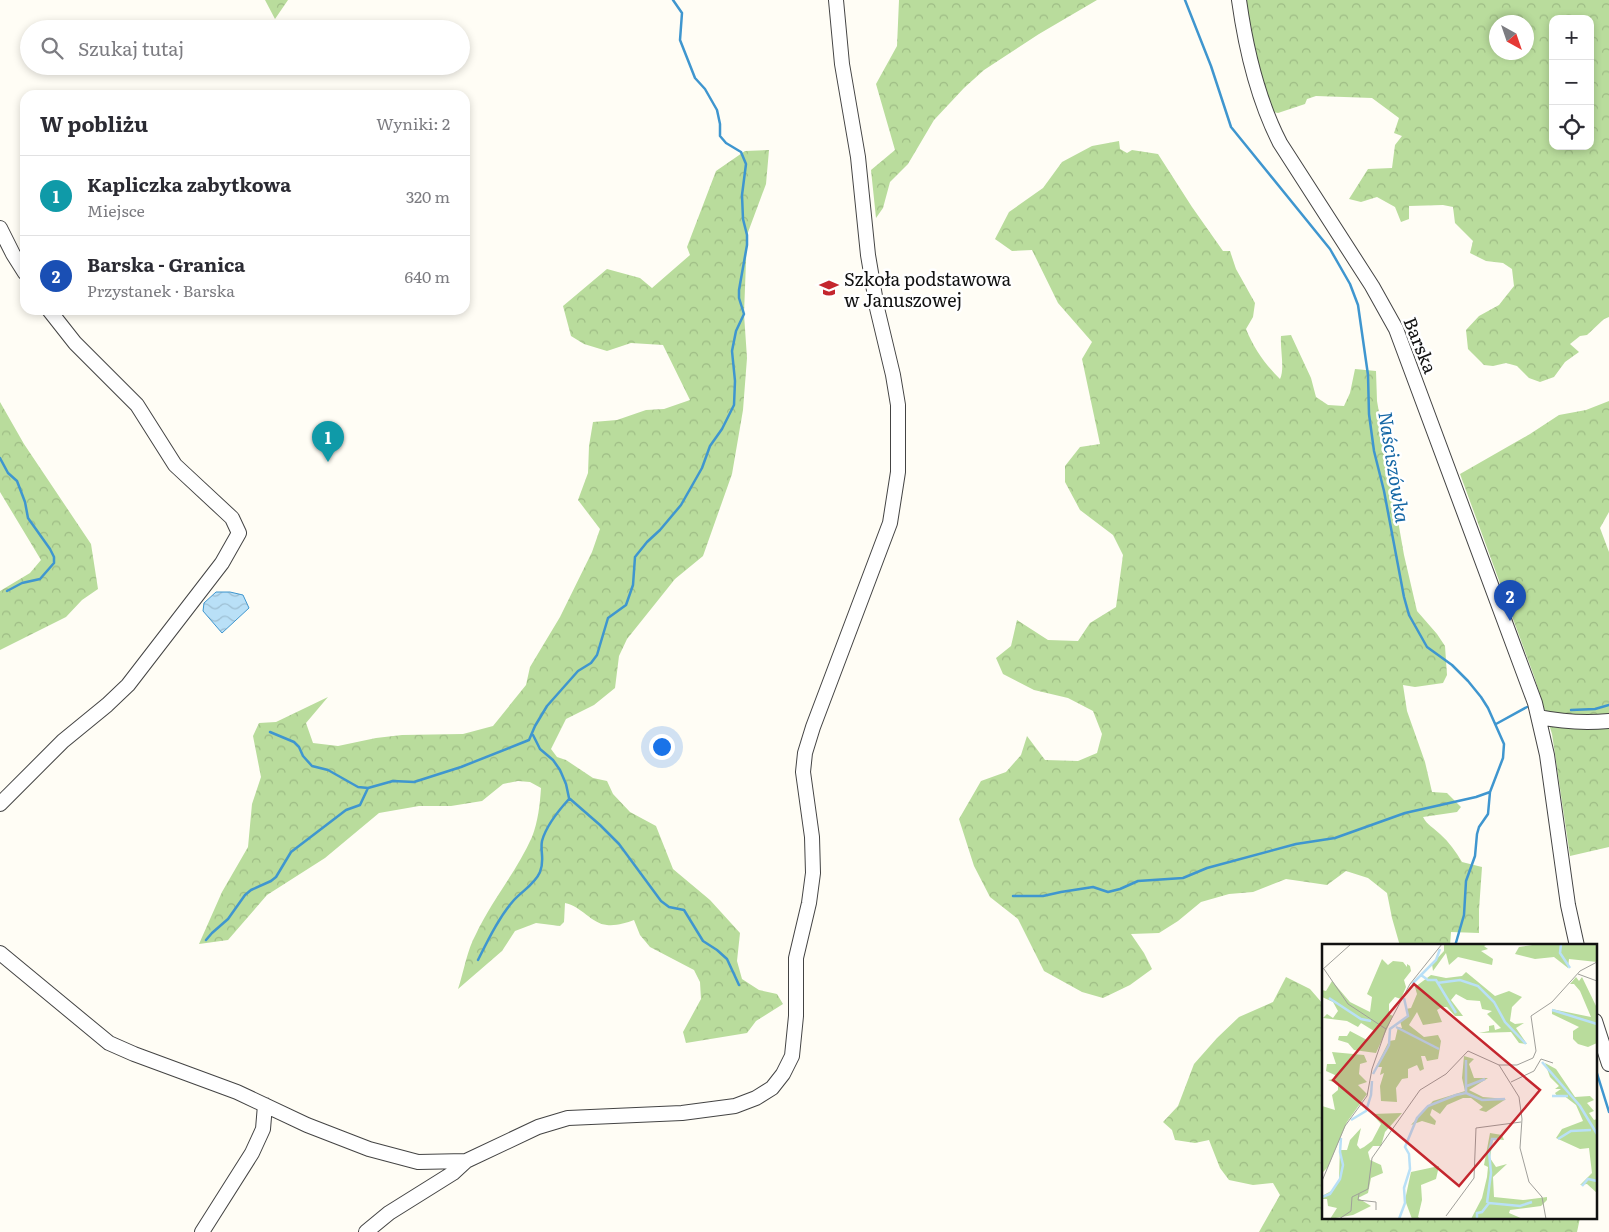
<!DOCTYPE html>
<html lang="pl">
<head>
<meta charset="utf-8">
<style>
  body { margin:0; font-family:Literata,serif; background:#f2f2f3; color:#2b2b33 }
  .controls { position:absolute; right:15px; top:15px; display:grid; overflow:hidden; border-radius:10px; box-shadow:0 2px 8px #0003 }
  .controls button { width:45px; height:45px; display:grid; place-items:center; padding:0; border:0; border-bottom:1px solid #e1e1e2; background:#fff; color:#2b2b33; font:25px sans-serif }
  .compass { position:absolute; left:1489px; top:15px; width:45px; height:45px; border-radius:50%; background:#fff; box-shadow:0 2px 8px #0003; rotate:140deg }
  .you { position:absolute; left:661px; top:746px; width:18px; height:18px; margin:-12px; border:4px solid #fff; border-radius:50%; background:#1a73e8; box-shadow:0 0 0 8px #1a73e833 }
  .badge { display:grid; place-items:center; width:32px; height:32px; border-radius:50%; background:#db2777; color:#fff; font-size:16px; font-weight:700 }
  .pin { position:absolute; translate:-50% -41px; filter:drop-shadow(0 1px 2px #0008) }
  .pin::after { content:''; position:absolute; top:26px; width:18px; height:15px; background:inherit; clip-path:polygon(0 0,100% 0,50% 100%) }
  .list { margin:0; padding:0; list-style:none }
  h2 { display:flex; justify-content:space-between; align-items:center; height:65px; margin:0; padding:0 20px; font-size:21px }
  h2 small { font-size:16px; font-weight:400; color:#7c7c81 }
  .list li { display:grid; grid-template-columns:32px 1fr auto; gap:15px; align-items:center; box-sizing:border-box; height:80px; padding:0 20px; border-top:1px solid #e1e1e2 }
  .list b { display:block; font-size:19px; white-space:nowrap }
  .list p { margin:0; font-size:16px; white-space:nowrap; color:#7c7c81 }
  .list em { font-size:16px; font-style:normal; color:#7c7c81 }
  .icon { flex:none; width:28px; height:28px; fill:none; stroke:currentColor; stroke-width:2; stroke-linecap:round; stroke-linejoin:round }
  .map { position:relative; flex:none; width:1609px; height:1232px; overflow:hidden }
  .search { position:absolute; background:#fff; box-shadow:0 2px 8px #0003; left:20px; top:20px; width:450px; height:55px; display:flex; align-items:center; gap:12px; box-sizing:border-box; padding:0 18px; border-radius:28px; color:#7c7c81; font-size:19px }
  .panel { position:absolute; background:#fff; box-shadow:0 2px 8px #0003; left:20px; top:90px; width:450px; height:225px; border-radius:15px }
  .map>svg:first-child { display:block }
  .forest { fill:url(#forest-crowns); fill-rule:evenodd }
  .water { fill:url(#water-waves); stroke:#3f96cf }
  .lines { fill:none; stroke-linecap:round; stroke-linejoin:round }
  .stream { stroke:#3f96cf; stroke-width:2.5 }
  .minor-casing { stroke:#444; stroke-width:16 }
  .minor { stroke:#fff; stroke-width:14 }
  .labels { text-anchor:middle; dominant-baseline:central; stroke-width:5; stroke-linejoin:round; paint-order:stroke }
  .poi-label { font-size:18px; fill:#111; stroke:#fff; text-anchor:start }
  .street-label { font-size:18px; fill:#111; stroke:#fff }
  .water-label { font-size:19px; font-style:italic; fill:#1768a6; stroke:#fff }
  .inset-river { fill:none; stroke:#b9e0f7; stroke-width:2.5 }
  .inset-road { fill:none; stroke:#a09f9a; stroke-width:1 }
  .view { fill:#c4262e; fill-opacity:0.15; stroke:#c4262e; stroke-width:2.5 }
  .inset-edge { fill:none; stroke:#111; stroke-width:2.5 }
</style>
</head>
<body>
<div class="map">
<svg width="1609" height="1232" viewBox="0 0 1609 1232">
  <defs>
    <pattern id="forest-crowns" width="20" height="18" patternUnits="userSpaceOnUse" patternTransform="scale(1.25)"><rect width="20" height="18" fill="#b9dc9c"/><path d="M2 6a3 3 0 1 1 6 0M12 15a3 3 0 1 1 6 0" fill="none" stroke="#9ebc85"/></pattern>
    <pattern id="water-waves" width="16" height="10" patternUnits="userSpaceOnUse" patternTransform="scale(1.25)"><rect width="16" height="10" fill="#b9e0f7"/><path d="M0 5q4-4 8 0t8 0" fill="none" stroke="#9ebfd3"/></pattern>
  </defs>
  <rect width="100%" height="100%" fill="#fffdf5"/>
  <!-- forest -->
  <path class="forest" d="M265,0H288L275,19Z
    M899,0H1097L1039,34L984,70L964,88L934,120L908,164L890,182L883,208L876,218L871,170L895,150L876,84L897,46Z
    M1245,0H1609V317L1604,319L1587,335L1580,336L1570,344L1579,352L1565,362L1554,377L1540,382L1529,378L1517,366L1506,363L1493,366L1484,365L1468,349L1466,330L1479,316L1499,305L1514,286L1512,269L1503,263L1486,261L1470,253L1473,241L1455,223L1453,207L1443,205L1409,206V219L1401,222L1395,207L1377,197L1361,202L1349,199L1368,169L1392,168L1395,145L1402,136L1394,133L1399,118L1372,98L1316,96L1307,99L1305,104L1278,113L1273,112L1261,82ZM1553,19H1590V146H1553ZM1496,22H1526V52H1496Z
    M1119,141L1120,149L1127,153L1132,150L1158,154L1192,207L1223,251H1230L1236,269L1255,303L1253,317L1246,329C1254,349 1265,364 1280,379C1285,369 1280,349 1281,336L1291,335L1311,378L1316,397L1328,405L1344,406L1350,393L1355,369L1376,371L1377,401L1404,555L1417,611L1437,634L1445,646L1447,675L1443,683L1415,687L1403,685L1407,711L1425,762L1432,792L1447,793L1461,807L1457,812L1423,817C1427,825 1434,828 1440,834C1449,842 1456,852 1462,862L1482,867L1479,910V933L1451,932L1450,946H1400L1392,918L1387,893L1368,878L1346,871L1327,885L1286,879L1253,892L1229,894L1201,902L1178,921L1159,933L1131,934L1144,953L1152,969L1130,985L1103,998L1082,992L1044,971L1018,919L990,897L974,866L959,819L981,781L1006,772L1021,755L1027,736L1045,760L1078,761L1097,753L1102,734L1093,711L1068,698L1034,690L1003,674L996,658L1011,646L1017,620L1048,640L1078,641L1090,623L1116,607L1123,555L1113,535L1080,510L1065,482V466L1080,447L1100,444L1082,359L1092,342L1058,303L1032,250L1012,251L995,239L1009,212L1043,188L1062,162L1092,146Z
    M769,150L766,184L747,235L744,314L747,358L743,410L732,474L703,556L675,579L627,639L619,656L615,688L594,705L566,719L551,749L557,757L566,760L593,778L607,781L613,794L630,812L656,826L673,869L710,900L740,933L737,961L742,979L759,990L777,994L783,1004L756,1021L747,1033L686,1043L683,1032L701,999L700,982L694,970L650,947L640,935L634,920C626,923 616,926 607,925C592,924 581,906 565,903L564,922L560,926L536,923L515,931L502,951L458,989C464,971 467,950 476,934C492,900 517,871 532,837C538,822 540,804 541,788L530,782L518,781L503,784L482,801L451,806H419L379,813L325,858L267,895L228,940L199,944L222,892L248,847L252,804L261,777L253,736L259,723L276,722L328,697L306,723L313,743L338,746L376,738L402,735L463,734L493,726L526,685L530,667L560,617L592,552L600,529L578,500L588,473L589,446L593,422L617,420L646,410L664,409L690,400L663,345L631,343L607,351L584,344L571,336L563,306L607,269L640,278L652,288L690,255L687,247L716,171L745,151Z
    M1609,401V512L1600,528L1609,552V847L1570,856L1552,734L1534,676L1460,474L1530,434L1559,415L1586,410Z
    M0,402L24,444L91,544L98,589L82,600L66,617L0,650V591L30,573L41,560L0,492Z
    M1286,977L1310,989L1323,1004V1218H1580L1577,1232H1259L1280,1195L1273,1183L1253,1185L1229,1180L1220,1168L1209,1140L1195,1143L1175,1140L1172,1130L1163,1122L1178,1106L1194,1064L1217,1038L1239,1017L1273,1002Z"/>
  <!-- water -->
  <path class="water" d="M216,592H230L243,595L249,608L222,633L203,611L204,603Z"/>
  <g class="lines">
    <!-- stream -->
    <path class="stream" d="M1185,0L1211,66L1231,127L1330,249L1350,284L1358,305L1368,375L1369,414L1374,451L1384,491L1404,597L1409,615L1427,647L1452,665L1468,681L1481,697L1488,708L1504,744L1503,758L1490,792L1488,814L1479,827L1477,834L1475,856L1466,881L1464,915L1455,946
      M0,458L8,473L17,481L25,502L28,518L50,549L54,557V563L40,579L22,583L7,591
      M1571,710L1595,709L1609,705
      M1496,724L1527,707
      M270,732L294,742L299,747L303,756L312,766L328,770L358,787L368,788
      M533,735L540,749L553,760L560,770L566,784L569,798L600,825L619,844L661,901L669,907L684,910L703,941L717,950L727,959L739,985
      M1013,896H1043L1061,892L1093,887L1108,892L1120,889L1138,881L1183,878L1207,868L1296,844L1335,838L1405,813L1476,797L1490,792
      M206,940L212,933L228,919L245,895L251,890L271,881L276,877L291,852L346,810L360,805L368,788L393,781L414,782L461,767L529,740L535,726L547,706L578,671L591,663L597,655L608,618L626,605L633,585L635,557L647,542L660,530L681,505L702,468L710,446L722,429L734,405L735,381L732,351L736,331L744,314L739,298V290L747,245V235L743,219L742,195L746,164L741,152L726,143L720,136V124L717,110L705,89L695,78L680,40L682,13L673,0
      M478,960C488,940 499,917 514,900C522,891 535,884 540,872C545,860 540,852 542,841C546,826 559,810 569,799
      M1595,1067L1609,1112"/>
    <!-- minor casing -->
    <g class="minor-casing">
      <path id="minor" d="M1239,0C1246,50 1257,98 1280,143L1372,286L1396,329L1535,703L1547,755L1568,905L1577,946
        M0,228L13,254L25,273
        M1539,717C1563,722 1585,723 1609,721
        M0,804L63,741L107,705L128,685L222,563L239,533L232,518L175,465L137,405L75,343L49,310
        M0,953L109,1043L134,1054L237,1092L307,1125L369,1149L418,1162L466,1161
        M1595,1021L1609,1064
        M202,1232L252,1153L263,1129L265,1105
        M366,1232L389,1213L453,1173L466,1161L538,1127L568,1118L682,1113L735,1106L756,1098L772,1088L783,1074L792,1056L796,1016V958L809,903L813,873L812,837L803,772L805,753L813,727L890,523L898,472V405L893,375L877,308L868,255L858,157L842,64L836,0"/>
    </g>
    <!-- minor -->
    <use href="#minor" class="minor"/>
  </g>
  <!-- icons -->
  <defs>
    <g id="school-bare" transform="scale(1.5)"><path d="M0-5L7-2L0 1L-7-2ZM-4 1L0 2.5L4 1V4Q0 6-4 4Z" fill="#c4262e" stroke="#fff" stroke-width="2.5" paint-order="stroke"/></g>
  </defs>
  <g fill-rule="evenodd">
    <use href="#school-bare" x="829" y="288"/>
  </g>
  <g class="labels">
    <!-- poi labels -->
    <g class="poi-label">
      <text x="844" y="278">Szkoła podstawowa<tspan x="844" dy="21">w Januszowej</tspan></text>
    </g>
    <!-- street labels -->
    <g class="street-label">
      <text transform="translate(1421 345) rotate(68)">Barska</text>
    </g>
    <!-- water labels -->
    <g class="water-label">
      <text transform="translate(1395 467) rotate(81)">Naściszówka</text>
    </g>
  </g>
  <!-- overview -->
  <g transform="translate(1322 944)">
    <rect width="275" height="275" fill="#fffdf5"/>
    <path d="M122,0H166L162,2L166,5L159,7L171,15L170,21L136,13L127,21L124,9L111,27L110,20L122,7ZM217,0H275V18L247,15L246,24L232,13L213,15L193,10L197,3ZM60,15L66,21L71,17L81,18L85,23V20L88,22L89,27L82,36L84,43L79,55L73,53L67,60V70L71,72L54,109L32,106L26,99L16,96L17,92H25L28,87L45,96L52,87L39,79L36,83L25,77L1,74L5,70L11,74L16,67L11,58L0,53V46L4,47L10,37L28,58L48,68L50,53L45,50ZM144,28L173,52L187,47L200,53L190,63L188,77L193,80L202,79L194,84L205,100L197,99L189,88L157,89L167,87V82L172,81L173,86L179,84L165,70L170,67L160,65L158,57L145,56L134,50L129,56L141,72H133L125,63H120L115,66L120,78L101,81L95,68L87,81L102,93L116,91L119,97L116,115L105,117L103,112H99L102,125L98,127L95,121L86,125V134L80,135L74,144L75,158L59,157L58,142L62,129L58,131L60,123H54L67,97L73,96L76,83L80,84L78,77L87,72L84,65L89,64L95,50L93,43L109,31L124,34L140,32ZM254,33L257,37L260,33L275,64V99L266,103L256,100L251,95V87L257,83L230,70V65L269,73L258,47L252,40H248ZM10,108L42,111L45,118L38,120L37,130L45,138L36,141L45,150L25,178L6,223L0,229V162L13,166L10,151L16,146V140L6,136L12,135L13,131L4,127L5,120H14ZM142,112L152,115L147,120L152,134H166L147,146L161,153L184,155L164,168L157,166L161,163L149,154H141L125,161L118,170L110,165L108,171L114,177L113,181L100,177L89,181L111,157L143,147L140,134ZM223,119L234,125L253,153L268,152L272,156L265,159L272,167L267,169L272,176L275,175V249L265,240L258,241L270,229L267,204L258,205L234,194L240,185L261,177L254,161L241,151L235,152L233,149L239,145H233L237,142L228,133ZM80,169L63,188L59,202H51L46,208L48,216L59,221L61,229L49,234L46,249L36,254L49,262L31,271L8,275L15,264L6,262L5,255H0V252L11,246L17,236L18,201L19,206H25L28,196L39,184L35,201L38,205L42,203L50,197L59,180L50,170ZM168,189L180,191L182,196L171,195L168,214L174,223L185,220L171,233L172,253L201,256L225,253V256L219,262L188,266L187,269L201,275H149L160,254L165,233L166,223L162,221ZM117,222L114,235L99,241L100,256L96,273L99,275H90L83,256L89,228Z" fill="#b9dc9c"/>
    <path class="inset-river" d="M239,0L238,9L248,24M99,31L106,36H114L134,69M115,39L138,36L156,42L172,58L183,78L204,100M90,40L114,16L118,5M7,54L39,75L49,77M230,66L275,80M74,83L117,105M220,118L258,162L275,190M51,130L67,101L68,85L86,72L82,54M145,142L163,135M144,149V116M230,152H246M29,176L44,167L49,151L50,137M236,195L249,187L269,186M260,242L266,235L275,237M0,253L8,250L18,235L21,221L18,208L19,194M165,259L169,229L167,208L170,195H175M77,275L83,259L82,244L88,225L87,210L83,203L95,174L106,162L134,151L144,149L160,156L183,155M155,275V269L160,268L167,259L198,262L210,258"/>
    <path class="inset-road" d="M2,25L26,60L64,85M0,26L29,0M256,30L275,37M177,121L197,153L200,175L198,204L207,238L220,253L224,275M189,138L212,127L219,115L231,119M0,237L23,182L45,152L50,125L64,85L88,40L120,0M37,250L36,256L54,258V266M124,272L152,234L154,184L199,178M17,275L29,267L30,253L46,245L50,214L98,146L124,130L146,107L177,121H195L211,114L214,107L209,72L230,58L258,27L275,18"/>
    <path class="view" d="M92,40L218,146L137,242L11,136Z"/>
    <rect width="275" height="275" class="inset-edge"/>
  </g>
</svg>
<div class="controls">
<button>+</button>
<button>−</button>
<button><svg class="icon" aria-label="locate" viewBox="0 0 24 24"><circle cx="12" cy="12" r="6"/><path d="M12 2v4M12 18v4M2 12h4M18 12h4"/></svg></button>
</div>
<svg class="compass" viewBox="-18 -18 36 36"><path d="M0-13l5 13h-10z" fill="#e53935"/><path d="M0 13l5-13h-10z" fill="#7c7c81"/></svg>
<div class="you"></div>
<div class="pin badge" style="left:328px;top:462px;background:#0f9aa8">1</div>
<div class="pin badge" style="left:1510px;top:621px;background:#1a4fb4">2</div>
<div class="search"><svg class="icon" aria-label="search" viewBox="0 0 24 24"><circle cx="10" cy="10" r="6"/><path d="M15 15l6 6"/></svg>Szukaj tutaj</div>
<section class="panel">
<h2>W pobliżu<small>Wyniki: 2</small></h2>
<ul class="list">
<li><span class="badge" style="background:#0f9aa8">1</span><div><b>Kapliczka zabytkowa</b><p>Miejsce</p></div><em>320 m</em></li>
<li><span class="badge" style="background:#1a4fb4">2</span><div><b>Barska - Granica</b><p>Przystanek · Barska</p></div><em>640 m</em></li>
</ul>
</section>
</div>
</body>
</html>
